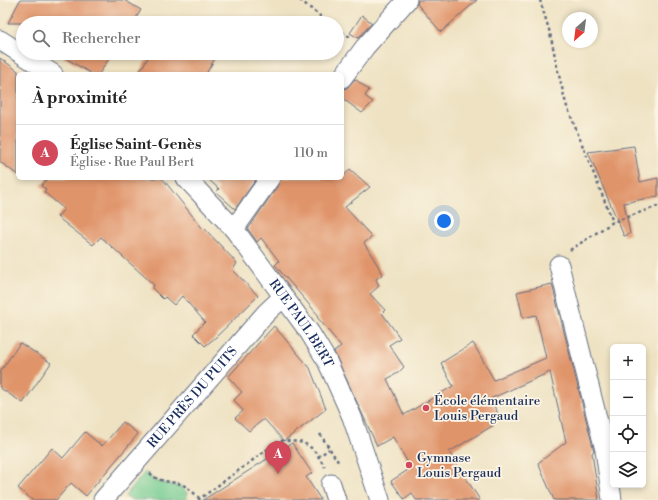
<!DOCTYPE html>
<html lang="fr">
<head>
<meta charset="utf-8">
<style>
  body { margin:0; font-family:"Libre Bodoni",serif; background:#f2f2f2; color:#222 }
  .controls { position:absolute; right:12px; bottom:12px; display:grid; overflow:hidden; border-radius:6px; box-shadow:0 2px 6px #0003 }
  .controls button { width:36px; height:36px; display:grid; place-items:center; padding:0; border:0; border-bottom:1px solid #e0e0e0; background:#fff; color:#222; font:20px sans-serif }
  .compass { position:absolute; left:562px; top:12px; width:36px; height:36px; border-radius:50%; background:#fff; box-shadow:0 2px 6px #0003; rotate:208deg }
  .you { position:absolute; left:444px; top:221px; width:14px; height:14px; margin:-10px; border:3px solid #fff; border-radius:50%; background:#1a73e8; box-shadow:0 0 0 6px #1a73e833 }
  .badge { display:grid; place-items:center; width:26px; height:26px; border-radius:50%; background:#d1495b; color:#fff; font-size:13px; font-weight:700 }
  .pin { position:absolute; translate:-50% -33px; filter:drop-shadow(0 1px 2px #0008) }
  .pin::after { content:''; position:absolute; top:21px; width:14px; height:12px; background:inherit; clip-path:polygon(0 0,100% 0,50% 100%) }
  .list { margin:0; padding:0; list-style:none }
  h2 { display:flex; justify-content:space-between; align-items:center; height:52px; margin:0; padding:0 16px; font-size:17px }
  h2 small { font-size:13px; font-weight:400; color:#767676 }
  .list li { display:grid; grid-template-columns:26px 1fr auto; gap:12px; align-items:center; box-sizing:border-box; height:56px; padding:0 16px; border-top:1px solid #e0e0e0 }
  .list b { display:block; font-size:15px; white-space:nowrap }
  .list p { margin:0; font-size:13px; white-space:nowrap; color:#767676 }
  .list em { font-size:13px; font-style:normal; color:#767676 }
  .icon { flex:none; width:22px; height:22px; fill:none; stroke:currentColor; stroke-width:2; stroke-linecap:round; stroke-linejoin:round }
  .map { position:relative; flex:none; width:658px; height:500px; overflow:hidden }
  .search { position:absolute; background:#fff; box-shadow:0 2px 6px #0003; left:16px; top:16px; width:328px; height:44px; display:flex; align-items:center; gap:10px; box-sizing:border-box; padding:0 14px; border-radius:22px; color:#767676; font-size:15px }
  .panel { position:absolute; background:#fff; box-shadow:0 2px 6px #0003; left:16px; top:72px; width:328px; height:108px; border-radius:6px }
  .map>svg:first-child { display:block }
  .green { fill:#76cc91; stroke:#487e78 }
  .building { fill:#e0946a }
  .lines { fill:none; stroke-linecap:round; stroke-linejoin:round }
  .minor-casing { stroke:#656e81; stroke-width:21 }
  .path { stroke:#656e81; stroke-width:2.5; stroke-dasharray:3 3; stroke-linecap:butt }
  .minor { stroke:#fff; stroke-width:19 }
  .poi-dot { fill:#d1495b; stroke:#fcf5e5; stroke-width:1.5 }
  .labels { text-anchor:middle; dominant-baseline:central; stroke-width:3.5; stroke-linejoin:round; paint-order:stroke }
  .street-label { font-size:13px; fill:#1b2f5e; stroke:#fcf5e5 }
  .poi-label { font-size:13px; fill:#1b2f5e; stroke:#fcf5e5; text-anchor:start }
</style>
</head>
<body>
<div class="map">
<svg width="658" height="500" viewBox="0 0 658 500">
  <rect width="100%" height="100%" fill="#fcf5e5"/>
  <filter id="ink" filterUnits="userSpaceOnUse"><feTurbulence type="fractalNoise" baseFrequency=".025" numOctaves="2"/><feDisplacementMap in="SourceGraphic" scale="8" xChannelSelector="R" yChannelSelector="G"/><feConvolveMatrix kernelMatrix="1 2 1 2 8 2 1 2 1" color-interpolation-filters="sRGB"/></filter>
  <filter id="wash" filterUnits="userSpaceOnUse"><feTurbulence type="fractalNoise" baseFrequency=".012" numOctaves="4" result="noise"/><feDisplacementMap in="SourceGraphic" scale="16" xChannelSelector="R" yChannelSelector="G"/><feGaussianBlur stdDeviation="0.9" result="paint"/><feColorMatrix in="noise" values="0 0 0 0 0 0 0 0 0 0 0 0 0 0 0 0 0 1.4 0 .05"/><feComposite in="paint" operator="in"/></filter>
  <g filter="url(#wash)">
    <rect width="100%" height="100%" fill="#eee2c2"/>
    <!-- green -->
    <path class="green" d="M145,472L155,481L182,487L187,493L186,500H131L125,496Z"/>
    <g id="blocks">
      <!-- building -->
      <path class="building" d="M20,0H124L141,10L133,23H8Z
        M418,0H477L441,32L417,4Z
        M362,15L372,23L358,38L350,33Z
        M57,53H113L99,74H92Z
        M151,53H218L206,74H138Z
        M0,58L18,71V175L0,162Z
        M355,79L369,90L365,96L373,102L362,113L342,98V89L347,88Z
        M634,146L640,182L658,178V196L624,203L630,234L624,236L588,152Z
        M350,169L370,187L345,207L372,237L364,243L383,274L376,279L379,286L370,294L385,310L382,313L400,338L389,345L404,367L398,373L387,379L404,415L453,386L441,363L473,343L494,380L546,358L536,315L523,318L517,292L552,284L594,451L592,453L599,500H554L538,463L566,442L550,372L490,399L500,417L492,421L494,425L449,452L480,500H416L412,493L404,499L391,481L411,468L393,437L377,446L334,352L341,346L317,317L319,316L275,265L279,261L261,238L257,242L248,229L279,184L281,178H342Z
        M48,178H162L203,229L204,228L237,263L233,270L258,296L216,337L205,346L193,334L205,322L182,296L174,305L165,297L163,299L152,288L154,285L101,237L93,245L57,217L64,209L44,192L46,189L41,186Z
        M207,178H257L235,209L216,192L219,189Z
        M274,326L310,368L326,409L284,441L264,419L249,431L235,418L243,411L234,400L242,392L228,377Z
        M20,343L51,363L23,403L0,388V372Z
        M123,422L138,434L86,496L71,483L56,500H32L18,488L52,448L63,458L85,432L102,446Z
        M292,443L312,473L306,477L321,500H203Z"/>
    </g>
  </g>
  <g filter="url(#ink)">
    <use href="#blocks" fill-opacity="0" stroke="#656e81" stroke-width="1"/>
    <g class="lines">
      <!-- minor casing -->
      <g class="minor-casing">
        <g id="minor">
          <path d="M0,40L53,74"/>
          <path d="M342,78L365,47L407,0"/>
          <path id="s1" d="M186,178L234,229L310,333L327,361L352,417L380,500"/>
          <path d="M234,229L270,178"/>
          <path d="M559,265L605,450L612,500"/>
          <path d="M331,484L336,500"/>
          <path id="s2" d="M103,500L266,313L283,297"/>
        </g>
      </g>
      <!-- path -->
      <path class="path" d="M300,0L329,23
        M540,0L550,33L558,71L566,104L613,222
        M337,29L350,37
        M570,250L613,222L658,206
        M320,434L339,463
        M318,457L329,449
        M150,473C159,484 174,480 185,486C190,489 195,494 199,498
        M198,500L279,441C289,441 302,440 310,447C316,451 321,461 325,467"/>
      <!-- minor -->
      <use href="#minor" class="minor"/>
    </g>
  </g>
  <!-- markers -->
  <g class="poi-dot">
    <circle cx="426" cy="408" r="4"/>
    <circle cx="409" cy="465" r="4"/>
  </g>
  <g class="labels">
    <!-- street labels -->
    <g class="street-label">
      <text stroke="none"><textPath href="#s1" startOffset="186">RUE PAUL BERT</textPath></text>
      <text stroke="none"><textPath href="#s2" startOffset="136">RUE PRÈS DU PUITS</textPath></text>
    </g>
    <!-- poi labels -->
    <g class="poi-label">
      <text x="434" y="401">École élémentaire<tspan x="434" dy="15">Louis Pergaud</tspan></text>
      <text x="417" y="458">Gymnase<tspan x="417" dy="15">Louis Pergaud</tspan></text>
    </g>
  </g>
</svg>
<div class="controls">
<button>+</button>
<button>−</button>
<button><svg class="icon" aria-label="locate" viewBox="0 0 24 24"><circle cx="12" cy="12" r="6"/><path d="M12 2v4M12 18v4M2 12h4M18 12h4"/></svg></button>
<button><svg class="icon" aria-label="layers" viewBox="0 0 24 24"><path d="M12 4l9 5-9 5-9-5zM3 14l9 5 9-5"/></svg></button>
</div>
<svg class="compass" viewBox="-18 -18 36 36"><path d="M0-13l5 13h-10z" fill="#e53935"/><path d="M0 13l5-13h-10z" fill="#767676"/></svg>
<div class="you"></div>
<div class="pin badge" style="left:278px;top:474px">A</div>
<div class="search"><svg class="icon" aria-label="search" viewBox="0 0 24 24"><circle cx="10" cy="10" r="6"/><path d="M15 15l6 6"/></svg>Rechercher</div>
<section class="panel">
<h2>À proximité<small></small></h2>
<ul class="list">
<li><span class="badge">A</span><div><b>Église Saint-Genès</b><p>Église · Rue Paul Bert</p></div><em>110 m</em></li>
</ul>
</section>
</div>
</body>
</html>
